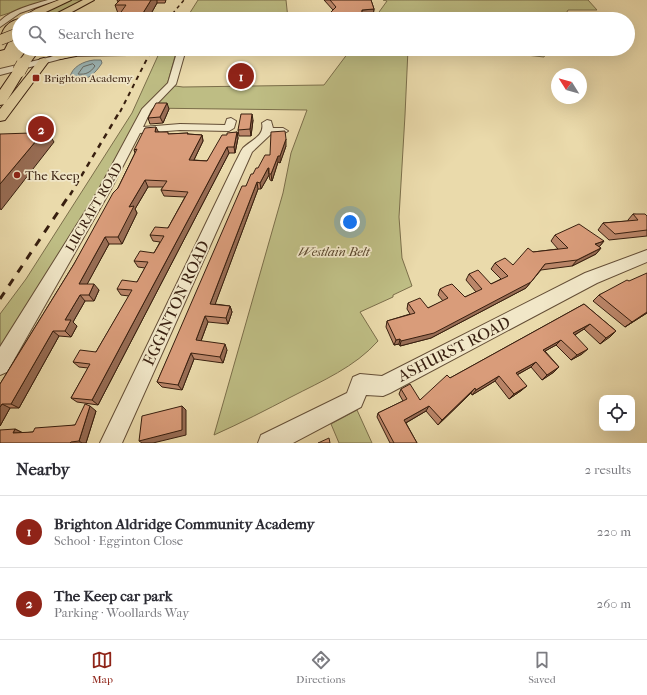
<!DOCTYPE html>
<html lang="en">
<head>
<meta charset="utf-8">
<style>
  body { margin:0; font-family:"IM FELL French Canon",serif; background:#f2f2f3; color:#2b2b33 }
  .controls { position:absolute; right:12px; bottom:12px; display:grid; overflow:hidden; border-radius:8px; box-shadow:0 4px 16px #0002 }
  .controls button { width:36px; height:36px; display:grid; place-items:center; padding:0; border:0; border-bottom:1px solid #e1e1e2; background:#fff; color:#2b2b33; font:20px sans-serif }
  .compass { position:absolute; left:551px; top:68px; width:36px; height:36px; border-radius:50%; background:#fff; box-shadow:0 4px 16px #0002; rotate:307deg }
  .you { position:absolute; left:350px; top:222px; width:14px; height:14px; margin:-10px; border:3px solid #fff; border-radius:50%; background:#1a73e8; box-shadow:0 0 0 6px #1a73e833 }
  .badge { display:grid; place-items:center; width:26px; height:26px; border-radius:50%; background:#8f2418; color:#fff; font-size:13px; font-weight:700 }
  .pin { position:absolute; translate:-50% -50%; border:2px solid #fff; box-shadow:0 1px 4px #0006 }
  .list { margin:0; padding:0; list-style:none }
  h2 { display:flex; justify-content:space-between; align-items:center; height:52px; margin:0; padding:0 16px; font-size:17px }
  h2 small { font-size:13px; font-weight:400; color:#7c7c81 }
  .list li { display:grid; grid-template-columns:26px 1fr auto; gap:12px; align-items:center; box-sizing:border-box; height:72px; padding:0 16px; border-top:1px solid #e1e1e2 }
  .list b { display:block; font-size:15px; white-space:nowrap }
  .list p { margin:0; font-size:13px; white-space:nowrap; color:#7c7c81 }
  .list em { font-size:13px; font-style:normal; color:#7c7c81 }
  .icon { flex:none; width:22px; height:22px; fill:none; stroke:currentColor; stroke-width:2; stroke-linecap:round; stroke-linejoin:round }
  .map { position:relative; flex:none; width:647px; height:443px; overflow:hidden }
  .search { position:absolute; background:#fff; box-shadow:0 4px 16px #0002; left:12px; right:12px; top:12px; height:44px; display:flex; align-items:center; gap:10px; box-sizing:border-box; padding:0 14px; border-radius:22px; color:#7c7c81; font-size:15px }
  .sheet { height:196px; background:#fff }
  nav { display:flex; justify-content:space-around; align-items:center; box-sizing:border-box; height:56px; border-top:1px solid #e1e1e2; background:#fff; font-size:11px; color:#7c7c81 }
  nav a { display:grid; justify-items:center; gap:2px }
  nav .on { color:#8f2418 }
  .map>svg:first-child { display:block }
  .green { fill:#bebd84; stroke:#7b6e4a }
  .water { fill:#9eb7b6; stroke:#757a73 }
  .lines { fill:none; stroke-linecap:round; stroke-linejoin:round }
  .shore { stroke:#6b6b62; stroke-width:1 }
  .minor-casing { stroke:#644e36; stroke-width:2 }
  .major-casing { stroke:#381f0f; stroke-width:2 }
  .highway-casing { stroke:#381f0f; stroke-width:2 }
  .minor { fill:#f1e7c8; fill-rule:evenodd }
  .major { fill:#eadaab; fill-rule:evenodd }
  .highway { fill:#eadaab; fill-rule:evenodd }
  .rail-far3 { stroke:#381f0f; stroke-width:1.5; stroke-dasharray:3.5 3.5; stroke-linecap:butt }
  .rail-far2 { stroke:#381f0f; stroke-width:2; stroke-dasharray:4.5 4.5; stroke-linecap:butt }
  .rail-far1 { stroke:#381f0f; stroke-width:2.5; stroke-dasharray:5.5 5.5; stroke-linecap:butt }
  .rail { stroke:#381f0f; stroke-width:3; stroke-dasharray:8 8; stroke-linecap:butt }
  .highway-bridge-far1-casing { stroke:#381f0f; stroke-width:11; stroke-linecap:butt }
  .highway-bridge-casing { stroke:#381f0f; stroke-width:14; stroke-linecap:butt }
  .highway-bridge-far1 { stroke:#eadaab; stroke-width:10 }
  .highway-bridge { stroke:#eadaab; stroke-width:13 }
  .wall { fill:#bb8669; stroke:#381f0f }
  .shaded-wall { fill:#986d55; stroke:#381f0f }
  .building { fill:#d99c7a; stroke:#381f0f }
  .poi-dot { fill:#8f2418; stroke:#f1e7c8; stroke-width:1.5 }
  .labels { text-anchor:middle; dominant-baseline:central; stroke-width:3.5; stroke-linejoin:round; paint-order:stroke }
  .far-poi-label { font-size:11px; fill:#381f0f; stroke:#f1e7c8; text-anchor:start }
  .poi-label { font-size:13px; fill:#381f0f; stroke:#f1e7c8; text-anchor:start }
  .street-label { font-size:13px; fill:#381f0f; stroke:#f1e7c8 }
  .park-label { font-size:13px; font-style:italic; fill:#5a462c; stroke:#f1e7c8 }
  .near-street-label { font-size:16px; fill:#381f0f; stroke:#f1e7c8 }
</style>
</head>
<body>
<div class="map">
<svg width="647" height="443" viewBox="0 0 647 443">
  <rect width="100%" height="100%" fill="#eadaab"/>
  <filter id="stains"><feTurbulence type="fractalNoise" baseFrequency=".005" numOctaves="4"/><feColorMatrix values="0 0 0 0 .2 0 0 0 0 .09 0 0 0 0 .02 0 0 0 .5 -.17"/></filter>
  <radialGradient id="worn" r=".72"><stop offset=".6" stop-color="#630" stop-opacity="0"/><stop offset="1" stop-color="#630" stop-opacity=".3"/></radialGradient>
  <!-- green -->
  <path class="green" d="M0,0H49L0,16Z
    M71,0H84C64,11 53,19 28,19Z
    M198,0H286L288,19H186Z
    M383,0H588L597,10H568L563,19H374L387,1Z
    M161,49H177L167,85L183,87L324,85L351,49H408L405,115L399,217L402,258L412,286L393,295V297L360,312L378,341C355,367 322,381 291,397C266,410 241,423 214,435L283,193L291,153L307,110L143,108C99,191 51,271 0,350V314L26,279L132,113Z
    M473,49H548L544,57Z
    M357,410L372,443H339L331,424Z"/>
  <!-- water -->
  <path class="water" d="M94,60H101L102,63C95,74 85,84 70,78C71,67 84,61 94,60Z"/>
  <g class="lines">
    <!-- shore -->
    <path class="shore" d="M93,64L95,66C91,72 86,75 78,74L83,67Z"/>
    <!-- minor casing -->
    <g class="minor-casing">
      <path id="minor" d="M48,0H57L20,13L0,27V21C13,9 31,5 48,0Z
        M178,49H186L176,84L151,110L143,127L180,124L225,125L227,119L231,118L236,121L234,128L229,131L180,130L140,133L110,191L7,372L0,375V347L98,191L142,109L168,83Z
        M125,51L129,53L128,55L72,56L0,75V69L72,52Z
        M267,120L271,121L273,128H283L288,131L283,134H271L252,152L122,443H100L235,163C238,158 240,152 243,148C251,140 265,136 262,123Z
        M647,250V262L597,283L390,393L383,396L366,395L361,407L293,443H258L261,435L347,393L353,377L360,374L382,376L585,273Z"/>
    </g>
    <!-- major casing -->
    <g class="major-casing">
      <path id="major" d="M44,58L49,61L5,120L0,121V109L40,59Z"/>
    </g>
    <!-- highway casing -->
    <g class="highway-casing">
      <path id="highway" d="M59,0H71L31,19H19L36,9Z
        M83,0H94L59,19H52L50,17Z
        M19,19V27L12,33L4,49L0,50C0,36 2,23 19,19Z
        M28,49H40L27,67H19L17,64Z
        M51,49C60,51 68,49 76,52L78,54L76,56L60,59L47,55L45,53L47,51Z
        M19,67L23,68L25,71L5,104L0,105V90L15,68Z"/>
    </g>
    <!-- minor -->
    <use href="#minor" class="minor"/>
    <!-- major -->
    <use href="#major" class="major"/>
    <!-- highway -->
    <use href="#highway" class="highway"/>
    <!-- rail-far3 -->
    <path class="rail-far3" d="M168,19L184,0"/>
    <!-- rail-far2 -->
    <path class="rail-far2" d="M120,112L152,49"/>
    <!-- rail-far1 -->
    <path class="rail-far1" d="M70,195L120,111"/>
    <!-- rail -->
    <path class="rail" d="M0,299L70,194"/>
    <!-- highway-bridge-far1 casing -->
    <g class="highway-bridge-far1-casing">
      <path id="highway-bridge-far1" d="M0,40L18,33"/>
    </g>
    <!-- highway-bridge casing -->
    <g class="highway-bridge-casing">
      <path id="highway-bridge" d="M19,71L23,64"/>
    </g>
    <!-- highway-bridge-far1 -->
    <use href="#highway-bridge-far1" class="highway-bridge-far1"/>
    <!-- highway-bridge -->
    <use href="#highway-bridge" class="highway-bridge"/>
  </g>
  <!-- wall -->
  <path class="wall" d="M117,0H166L165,3H157L148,19H120L115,5L118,2Z
    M324,0H371L374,9L373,16L362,17L333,10Z
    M169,109L163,123L150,124L148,118Z
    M253,120L251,136H239L238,130Z
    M158,132L169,134L188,133V134L202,135L203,141L194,160L207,161L227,135L237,132L238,138L235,153H229L98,405L77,402L71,398L88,368L79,367L73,362L96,352L129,296L121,295L117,289L137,282L145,268L138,267L134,261L154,253L160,242L153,241L150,235L168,228L185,197L164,196L161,190L163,187H148L135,209L137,213L122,244H109L87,284L99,290L94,301H85L73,322L77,326L71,337L59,336L19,408H10L0,426V384L74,264L118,188L135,153L134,150Z
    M286,146L280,163L278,162L272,181L270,180L269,175L261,189H258L215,304L230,306L232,312L228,324L208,322L201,341L227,350L223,363L194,359L182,390L162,387L157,382L246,186L253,174L270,155Z
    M633,214L647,216V236L609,240L598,230L603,223L628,221V220Z
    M555,235L604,241L599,247L601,248L596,254L572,266L541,270L526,288L431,338L400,346L399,344L394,345L386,327L387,321L410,314L407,309L408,303L428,308L443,301L438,295L440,289L465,297L476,292L466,280L469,274L491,284L501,279L491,269L495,263L513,265L533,252L558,249L551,241Z
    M629,281L647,313L625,327L593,301L599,295Z
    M584,304L616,331L600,344L584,329L575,335L582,354L571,360L556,345L545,351L559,367L554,372L542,380L531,367L517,375L522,390L509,399L495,381L472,395L471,393L438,425L426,411L406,423L417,443H390L377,417L378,413L403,401L399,394L401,389L420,400L450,378Z
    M96,411L86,443H0L15,429L23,433L33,432L75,425Z"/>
  <!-- shaded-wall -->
  <path class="shaded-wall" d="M151,0H157V3L148,19H144L143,13Z
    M374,9L373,16L362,17V19H361L362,10Z
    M167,103L169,109L163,123L160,117Z
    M252,114L253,120L251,136L250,129Z
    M156,127L159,133L155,132Z
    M46,129L54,142L1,210L0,208V184Z
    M237,132L238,138L235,153L234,147Z
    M202,135L203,141L191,166L189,160Z
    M286,139V146L280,163V156Z
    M227,147L229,153L98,405L92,400Z
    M278,156V162L272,181L271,174Z
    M268,168L269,175L261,189L260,183Z
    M145,180L148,187L135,209L137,213L122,244L118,237L129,207Z
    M257,182L258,189L213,310L210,304Z
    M105,237L109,244L84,290L79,284Z
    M604,241L599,247L595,244Z
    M601,248L596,254L572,266L577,260Z
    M545,264L526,288L431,338L400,346L401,341Z
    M94,284L99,290L94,301L89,295Z
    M80,295L85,301L73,322L77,326L71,337L65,331V320Z
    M230,306L232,312L228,324L226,318Z
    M647,312V313L625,327L632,322Z
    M205,316L208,322L199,346L196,340Z
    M590,324L584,329L568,339L573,333Z
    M53,331L59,336L19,408L11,404Z
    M616,331L610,337L600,344L606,338Z
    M400,339L399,344L394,345L396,340Z
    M561,340L556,345L538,355L543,350Z
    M225,344L227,350L223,363L220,357Z
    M588,349L582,354L571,360L577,355Z
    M191,353L194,359L182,390L178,385Z
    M536,362L531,367L511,378L516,373Z
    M559,367L554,372L542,380L547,375Z
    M499,376L495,381L472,395L476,390Z
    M527,386L522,390L509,399L514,394Z
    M475,388L471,393L438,425L442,420Z
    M2,404L10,408L0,426V407Z
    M90,406L96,411L86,443H82L79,441Z
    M182,406L186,410V435L153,443H142L139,441Z
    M429,406L426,411L402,425L404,420Z
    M15,429L23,433H13Z"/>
  <!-- building -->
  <path class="building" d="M120,0H151L143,13L119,15L126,5H115Z
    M330,0H371L374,9L362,10L361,19H324L336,7Z
    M156,103H167L160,117L148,118Z
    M241,114H252L250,129L238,130Z
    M156,127L155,132H168V134L188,133L187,134L202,135L189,160L207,161L222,135H227V133L237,132L234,147H227L92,400L71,398L90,364L73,362L80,350L96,352L132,290L117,289L122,280L137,282L148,262L134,261L140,251L154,253L164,236L150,235L155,227L168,228L188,192L161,190L167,181L145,180L129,207L134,206L118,237H105L79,284H94L89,295H80L65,320H71L65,331H53L11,404H2L0,407V384L74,264L113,193L118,188L137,149L134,150L145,128Z
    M34,129H46L0,184V134L31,133Z
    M285,131L286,139L280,156H278L271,174H269V168H268L260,183L257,182L210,304L230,306L226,318L205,316L196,340L225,344L220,357L191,353L178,385L157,382L242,186H246L251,174H253L256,168H258L265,155H270L271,132Z
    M633,214H645L647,216V230L615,234L603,223L638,220Z
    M579,224L604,241L595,244L601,248L577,260L545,264L531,282L434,333L401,341L400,339L396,340L387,321L415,313L408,303L420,298L428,308L448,298L440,289L446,286L452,284L465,297L482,289L469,274L478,270L491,284L508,276L495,263L505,258L513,265L528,248L533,252L568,248L555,235Z
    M647,273V312L632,322L599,295L627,280L629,281Z
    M584,304L616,331L606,338L590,324L573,333L588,349L577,355L561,340L543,350L559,367L547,375L536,362L516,373L527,386L514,394L499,376L476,390L475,388L442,420L429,406L404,420L417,443H394L378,413L407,399L401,389L410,384L420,400L447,375L450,378Z
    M85,404L90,406L79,441L71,442L70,443H0V430L15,429L13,433L33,432L35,428L75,425Z
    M182,406V430L139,441L142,416Z
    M329,438L330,443H318Z"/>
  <!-- markers -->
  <g class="poi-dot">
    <rect x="32" y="74" width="8" height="8" rx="2"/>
    <circle cx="17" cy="175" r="4"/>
  </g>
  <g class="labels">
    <!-- far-poi labels -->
    <g class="far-poi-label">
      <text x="44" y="78">Brighton Academy</text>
    </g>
    <!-- poi labels -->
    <g class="poi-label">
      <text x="25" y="175">The Keep</text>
    </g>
    <!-- street labels -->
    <g class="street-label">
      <text transform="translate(94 207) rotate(-60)">LUCRAFT ROAD</text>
    </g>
    <!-- park labels -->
    <g class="park-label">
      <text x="334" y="251">Westlain Belt</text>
    </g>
    <!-- near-street labels -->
    <g class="near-street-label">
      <text transform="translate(176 303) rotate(-65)">EGGINTON ROAD</text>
      <text transform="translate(454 349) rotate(-27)">ASHURST ROAD</text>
    </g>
  </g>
  <rect width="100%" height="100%" filter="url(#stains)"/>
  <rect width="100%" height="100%" fill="url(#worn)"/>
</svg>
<div class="controls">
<button><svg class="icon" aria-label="locate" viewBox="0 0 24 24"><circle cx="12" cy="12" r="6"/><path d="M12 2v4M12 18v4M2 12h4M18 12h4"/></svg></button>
</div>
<svg class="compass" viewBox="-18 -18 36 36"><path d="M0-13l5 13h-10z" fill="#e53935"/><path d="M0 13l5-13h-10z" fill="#7c7c81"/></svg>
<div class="you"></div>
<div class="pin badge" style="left:241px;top:76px">1</div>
<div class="pin badge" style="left:41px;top:129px">2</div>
<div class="search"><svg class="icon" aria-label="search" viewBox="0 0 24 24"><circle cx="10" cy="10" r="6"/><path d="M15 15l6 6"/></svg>Search here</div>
</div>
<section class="sheet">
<h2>Nearby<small>2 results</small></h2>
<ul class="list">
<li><span class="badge">1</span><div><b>Brighton Aldridge Community Academy</b><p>School · Egginton Close</p></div><em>220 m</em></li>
<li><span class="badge">2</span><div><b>The Keep car park</b><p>Parking · Woollards Way</p></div><em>260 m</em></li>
</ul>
</section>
<nav>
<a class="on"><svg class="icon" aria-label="map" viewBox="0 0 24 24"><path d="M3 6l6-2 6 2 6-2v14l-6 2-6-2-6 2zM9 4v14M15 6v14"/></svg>Map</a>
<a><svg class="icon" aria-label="directions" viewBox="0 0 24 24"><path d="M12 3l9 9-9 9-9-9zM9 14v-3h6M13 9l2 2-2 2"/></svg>Directions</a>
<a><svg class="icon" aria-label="saved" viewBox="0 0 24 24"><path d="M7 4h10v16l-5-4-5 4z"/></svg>Saved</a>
</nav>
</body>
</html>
